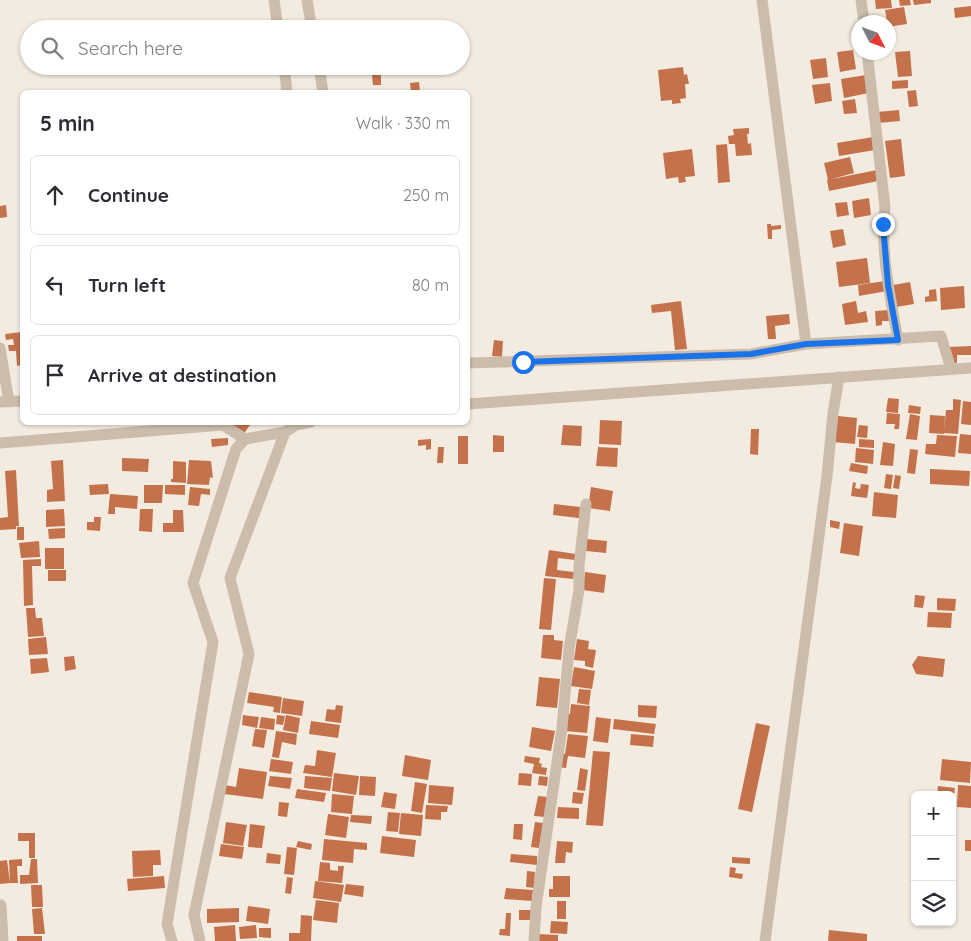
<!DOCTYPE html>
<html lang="en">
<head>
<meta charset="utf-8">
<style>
  body { margin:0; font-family:Quicksand,sans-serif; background:#f7f7f7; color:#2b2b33 }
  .controls { position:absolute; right:15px; bottom:15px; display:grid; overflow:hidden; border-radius:8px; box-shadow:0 1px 4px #0004 }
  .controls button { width:45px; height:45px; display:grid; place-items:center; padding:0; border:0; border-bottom:1px solid #e1e1e2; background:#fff; color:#2b2b33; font:25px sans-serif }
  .compass { position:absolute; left:851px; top:15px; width:45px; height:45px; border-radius:50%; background:#fff; box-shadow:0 1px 4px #0004; rotate:132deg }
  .stop { position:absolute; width:15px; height:15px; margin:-11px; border:4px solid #1a73e8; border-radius:50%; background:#fff }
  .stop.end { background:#1a73e8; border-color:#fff; box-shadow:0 1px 5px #0008 }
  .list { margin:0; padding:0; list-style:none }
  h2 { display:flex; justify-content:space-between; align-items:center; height:65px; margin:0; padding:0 20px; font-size:21px }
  h2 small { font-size:16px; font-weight:400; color:#7c7c81 }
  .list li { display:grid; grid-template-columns:32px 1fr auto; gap:15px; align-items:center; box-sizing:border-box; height:80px; margin:0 10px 10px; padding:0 10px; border:1px solid #e1e1e2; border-radius:8px }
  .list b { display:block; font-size:19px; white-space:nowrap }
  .list em { font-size:16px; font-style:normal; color:#7c7c81 }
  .icon { flex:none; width:28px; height:28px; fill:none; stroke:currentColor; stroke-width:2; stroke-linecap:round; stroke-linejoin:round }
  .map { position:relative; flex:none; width:971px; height:941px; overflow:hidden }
  .search { position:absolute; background:#fff; box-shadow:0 1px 4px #0004; left:20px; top:20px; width:450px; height:55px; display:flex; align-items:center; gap:12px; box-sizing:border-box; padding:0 18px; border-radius:28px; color:#7c7c81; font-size:19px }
  .panel { position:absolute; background:#fff; box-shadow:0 1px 4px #0004; left:20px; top:90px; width:450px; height:335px; border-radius:8px }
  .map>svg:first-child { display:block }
  .building { fill:#c4724c }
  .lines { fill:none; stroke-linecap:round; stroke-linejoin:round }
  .minor { stroke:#cbbcab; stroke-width:11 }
  .route { stroke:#1a73e8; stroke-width:6 }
</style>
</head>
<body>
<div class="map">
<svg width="971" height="941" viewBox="0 0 971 941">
  <rect width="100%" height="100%" fill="#f3ebe0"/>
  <!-- building -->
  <path class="building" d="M875,0H891L892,8L876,9Z
    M899,0H910L911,5L900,6Z
    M913,0H931V3L914,5Z
    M971,6V16L955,18L954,8Z
    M904,7L907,24L888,27L885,10Z
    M853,50L856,69L840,72L837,52Z
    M910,51L912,76L898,77L895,52Z
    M826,58L828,77L813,79L810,60Z
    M683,67L684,75L687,74L689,84H685L686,98L680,99L681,103L672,104V100L661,101L658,70Z
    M372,75H381V85H373Z
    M866,75L869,93L844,98L841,79Z
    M908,80V88L892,89V81Z
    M419,82L420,92H411L410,83Z
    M830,83L832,101L815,104L812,85Z
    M916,90L918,106L909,107L907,91Z
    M855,99L857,113L844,114L842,101Z
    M899,110L900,121L878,123L877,112Z
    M749,128V134H747L748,144L751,143L752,155L736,156L735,144H729L728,136L734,135L733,129Z
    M873,137L875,150L839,156L837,143Z
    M901,139L905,176L890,178L885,141Z
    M727,144L730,182L718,183L716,145Z
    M692,149L695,176L685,177L686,182L679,183L678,177L666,179L663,153Z
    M850,157L854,173L828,180L824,163Z
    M877,170L878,181L829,191L827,180Z
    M869,198L871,215L854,218L852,201Z
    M847,202L849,215L837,217L835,203Z
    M6,205L7,217L0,218V206Z
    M767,224H771V226L781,225V229L772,230V239H768Z
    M843,229L846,245L833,248L830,231Z
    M867,258L870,283L839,287L836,262Z
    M885,281L887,291L859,296L858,285Z
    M910,282L914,304L896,307L893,285Z
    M964,286L965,308L941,310L940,288Z
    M936,289L937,301L925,302V297L929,296V290Z
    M681,301L687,349L675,350L671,311L652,313L651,305Z
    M856,301L858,313L866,311L868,322L845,325L842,304Z
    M890,310L891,321H882V325L876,326L875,311Z
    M789,314L790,324L775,326L776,339H768L766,316Z
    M22,332V365L17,366L16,351H9L8,345H14L13,339L6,340L5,334Z
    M494,340L503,341L502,357L492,356Z
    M971,346V355H957V363L951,364L948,347Z
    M888,398L899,399L898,413L886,412Z
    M953,399L961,400L958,434L944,433L946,410H953Z
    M963,401L971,402V425L961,424Z
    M909,405L921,407L920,414L908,413Z
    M887,413L900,414L899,429H894L895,424H886Z
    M910,414L920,416L917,440L906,439Z
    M930,415L945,416L944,434L929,433Z
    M838,416L857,418L855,444L833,442Z
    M600,420L622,421L621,445L599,444Z
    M226,422H252L243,435Z
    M563,425L582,426L581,446L561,445Z
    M859,425L868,426L867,438L857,437Z
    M751,429H759L758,455L750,454Z
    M960,434L971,435V454L958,453Z
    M493,435L504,436V452H493Z
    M937,435L957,436L955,457L925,454L926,444H936Z
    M458,436H468V464H458Z
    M228,438V445L212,447L211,439Z
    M431,439V449L426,450V445L418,446V440Z
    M859,439L874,440V448L859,447Z
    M883,442L895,444L893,466L880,465Z
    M438,447H444L443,463H437Z
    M598,447L618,448L617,467L596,466Z
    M856,448L874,450L873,464L855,462Z
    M910,449L918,450L915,474L907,473Z
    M122,458L149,459L148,472L122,471Z
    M63,460L65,501L47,502V490L53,489L51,461Z
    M189,460L211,461L213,478L210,477L209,485L187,484Z
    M173,461L186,462V483L171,482V479H173Z
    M851,463L868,466L867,474L849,471Z
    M930,469L970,471L969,486L930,484Z
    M16,470L19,526H16V529L0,530V518L8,517L5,471Z
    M886,474L893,475L891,489L884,488Z
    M895,475L901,476L899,489L893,488Z
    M853,482L856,483L855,488L860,489L861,484L869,485L867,498L851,496Z
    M108,484L109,494L90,495L89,485Z
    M144,485H163L162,503H144Z
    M165,485H185V495L165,494Z
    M190,487L210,489V495L201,494L199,506L188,505Z
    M591,487L613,491L610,511L588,508Z
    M874,492L898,495L896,518L872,516Z
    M110,494L138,496L137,509L115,507V514H108Z
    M554,504L580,507L579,518L553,515Z
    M64,509L65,526L46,527V510Z
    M140,509H153L152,532L139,531Z
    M173,510H183L184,532H163V523H173Z
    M94,517H101L100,531L87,530V522H94Z
    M830,520L840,522L839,529L830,527Z
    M844,523L863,526L859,556L840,553Z
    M17,527H24V540H17Z
    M65,528V538L49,539L48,529Z
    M587,539L607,541L606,553L586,551Z
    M39,541L40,557L21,558L19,543Z
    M45,548H64V569H45Z
    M549,550L576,554L575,560L558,558L557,570L574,572L573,579L545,576Z
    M41,559V566H32L33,605L24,606L23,560Z
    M48,570H66V581H48Z
    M585,572L606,575L604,593L583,590Z
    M544,578L556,579L551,630L539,629Z
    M915,595L925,596L923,608L914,607Z
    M937,598L956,599L955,611L937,610Z
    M26,608H35L36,618H42L44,636L28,637Z
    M928,612L952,613L951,628L927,627Z
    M543,635H554V640L563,641L561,660L541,658Z
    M46,637L48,654L29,655L28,639Z
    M577,639L589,641L588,649L596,650L593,668L585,666V661L574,660Z
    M74,656L76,669L65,671L64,657Z
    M918,656L945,659L943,677L916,674L912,665Z
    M47,658L49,672L31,674L30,659Z
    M574,667L595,671L592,689L571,686Z
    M539,677L560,679L557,708L536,706Z
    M579,689L591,690L589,705L577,703Z
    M249,692L282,697L280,713L273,712L274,707L247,703Z
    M283,698L304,701L302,716L281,713Z
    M571,704L590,706L587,733L565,731L567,713L570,714Z
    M336,705L343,706L341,723L325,721L327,709L335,710Z
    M638,705L657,706L656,718L638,717Z
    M243,715L259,717L257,728L242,725Z
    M277,715L285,716L283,725L276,724Z
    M286,715L300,718L298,733L283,730Z
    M261,717L275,719L274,730L259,728Z
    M596,717L611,719L608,743L593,741Z
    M614,719L656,724L654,734L613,729Z
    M311,721L340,725L338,738L309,734Z
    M756,723L770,726L752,812L738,809Z
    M532,727L555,731L551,751L529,747Z
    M255,729L267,730L264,748L252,746Z
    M276,731L297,734L296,745L282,742L279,758L272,757Z
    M568,734L588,736L585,758L568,756L566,768L558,767L560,754H565Z
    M631,734L654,736L653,747L630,745Z
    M317,750L336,753L332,777L303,773L305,765L315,766Z
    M593,751L610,752L603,826L586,825Z
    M405,755L431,760L428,780L402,776Z
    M525,756L540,758L539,763L542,764L541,767L547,768L546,775L532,773L534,764L524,762Z
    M271,759L293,762L291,774L269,771Z
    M942,759L971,762L970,783L940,780Z
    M239,768L267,772L263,799L224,794L225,785L236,787Z
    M580,768L588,770L585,791L577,790Z
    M334,773L359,776L356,795L332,791Z
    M519,773L532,774L531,786L518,785Z
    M270,776L292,778L290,789L268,786Z
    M305,776L332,778L330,791L304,788Z
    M360,776L376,777L375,796L359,795Z
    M539,776L548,777L547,786L538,785Z
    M415,782L427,784L422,813L411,811Z
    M429,785L454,787L452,805L428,803Z
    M958,785L971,786V808L957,807Z
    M938,786L955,788L953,801L952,795H937Z
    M297,789L326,793L324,802L295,798Z
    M384,792L397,794L395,809L381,807Z
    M573,792L584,793L582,804L572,803Z
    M332,794L354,796L352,814L331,812Z
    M538,796L547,797L545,817L534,816Z
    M279,802L289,803L287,817L278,816Z
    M426,805L448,806L447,812H441V820L425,819Z
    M558,807L579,808V819L557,818Z
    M388,812L400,813L398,832L386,831Z
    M401,813L423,815L421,836L399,834Z
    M328,814L349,817L346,838L325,835Z
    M351,815L372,816L371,824L350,822Z
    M226,822L247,825L243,846L223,843Z
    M535,822L543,823L539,848L531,847Z
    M250,824L265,826L262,848L248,847Z
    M514,824H523L522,840L513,839Z
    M18,833H35V858H29V841H18Z
    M382,836L416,840L414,857L380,853Z
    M324,839L367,843V850L354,849L353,863L322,860Z
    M965,840H971V851H965Z
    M298,841L312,844L311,850L296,847Z
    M557,841L573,842L572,853L566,852L565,863H555Z
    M221,844L244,847L242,859L219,856Z
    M287,847L297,848L294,875L284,874Z
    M160,850L161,865H153V876L133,877L132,851Z
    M267,853L281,855L280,864L266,863Z
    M511,854L537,856V865L510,862Z
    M732,857L750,858V864L732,863Z
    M22,859V866H17L18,883H10L9,860Z
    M31,859H37L38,883L20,884V875H29Z
    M7,860L10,883L0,884V861Z
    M320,862L330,863V870L338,871V866H344L342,883L318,881Z
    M730,867L736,868L735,873L743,874L742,879L729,877Z
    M527,871L535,872L534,888L526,887Z
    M164,876L165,888L128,891L127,879Z
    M553,876H570V897H549V889H553Z
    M287,877L293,878L291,894L285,893Z
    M315,881L344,885L341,902L313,898Z
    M346,884L364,886L363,897L344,894Z
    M31,885H42L43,907H32Z
    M506,888L533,890L532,901L504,899Z
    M316,900L339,903L337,923L313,920Z
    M557,901H566V919H557Z
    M248,906L270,909L268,924L246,921Z
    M42,908L45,934H34L32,909Z
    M239,908V922L207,923V909Z
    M519,910H531V920H519Z
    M506,913H511L510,936L499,935L500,929H505Z
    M301,915L312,916L311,941H289V933H300Z
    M551,921L568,922L567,934L550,933Z
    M235,925L236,941H215L214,927Z
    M256,925L257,938L240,939L239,927Z
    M259,928H271V938L259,937Z
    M829,930L867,934V941H828Z
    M537,934L558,935V941H537Z
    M17,936H42V941H17Z"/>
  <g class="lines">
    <!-- minor -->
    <path class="minor" d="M274,0L278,29
      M307,0L312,29
      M762,0L806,344
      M861,0L864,22
      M867,52L885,207C880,251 890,296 898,340
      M284,66L287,92
      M319,66L323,92
      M0,348L9,402
      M468,363L751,354L806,344L941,336L951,369
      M0,402L22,401
      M468,404L971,368
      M0,443L223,425L245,439
      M1,905L3,941
      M172,941L167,924L213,642L193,583L236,449L245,439L285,432L296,425L311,422
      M200,941L194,915L249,654L230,578L285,432
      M534,941L536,907L562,728L569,649L579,590V566L586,504
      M765,941L827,476L833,413L839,377"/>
  </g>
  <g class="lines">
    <!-- route -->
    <path class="route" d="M523,362L751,354L806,344L898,340L888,285L883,224"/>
  </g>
</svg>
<div class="controls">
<button>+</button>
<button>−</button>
<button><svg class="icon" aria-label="layers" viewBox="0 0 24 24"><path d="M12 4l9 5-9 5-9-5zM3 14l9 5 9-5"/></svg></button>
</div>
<svg class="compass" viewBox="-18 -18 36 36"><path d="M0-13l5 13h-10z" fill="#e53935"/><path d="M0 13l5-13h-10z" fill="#7c7c81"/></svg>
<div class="stop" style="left:523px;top:362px"></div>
<div class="stop end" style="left:883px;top:224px"></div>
<div class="search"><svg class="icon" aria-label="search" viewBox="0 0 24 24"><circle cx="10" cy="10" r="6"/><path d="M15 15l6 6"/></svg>Search here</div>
<section class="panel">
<h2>5 min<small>Walk · 330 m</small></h2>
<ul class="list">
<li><svg class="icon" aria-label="ahead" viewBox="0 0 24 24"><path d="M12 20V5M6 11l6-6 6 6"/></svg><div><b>Continue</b></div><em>250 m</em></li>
<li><svg class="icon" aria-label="left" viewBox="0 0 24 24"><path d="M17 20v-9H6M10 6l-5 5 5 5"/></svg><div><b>Turn left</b></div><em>80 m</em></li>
<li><svg class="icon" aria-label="arrive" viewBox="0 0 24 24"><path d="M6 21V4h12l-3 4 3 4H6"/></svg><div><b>Arrive at destination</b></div></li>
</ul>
</section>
</div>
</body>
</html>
